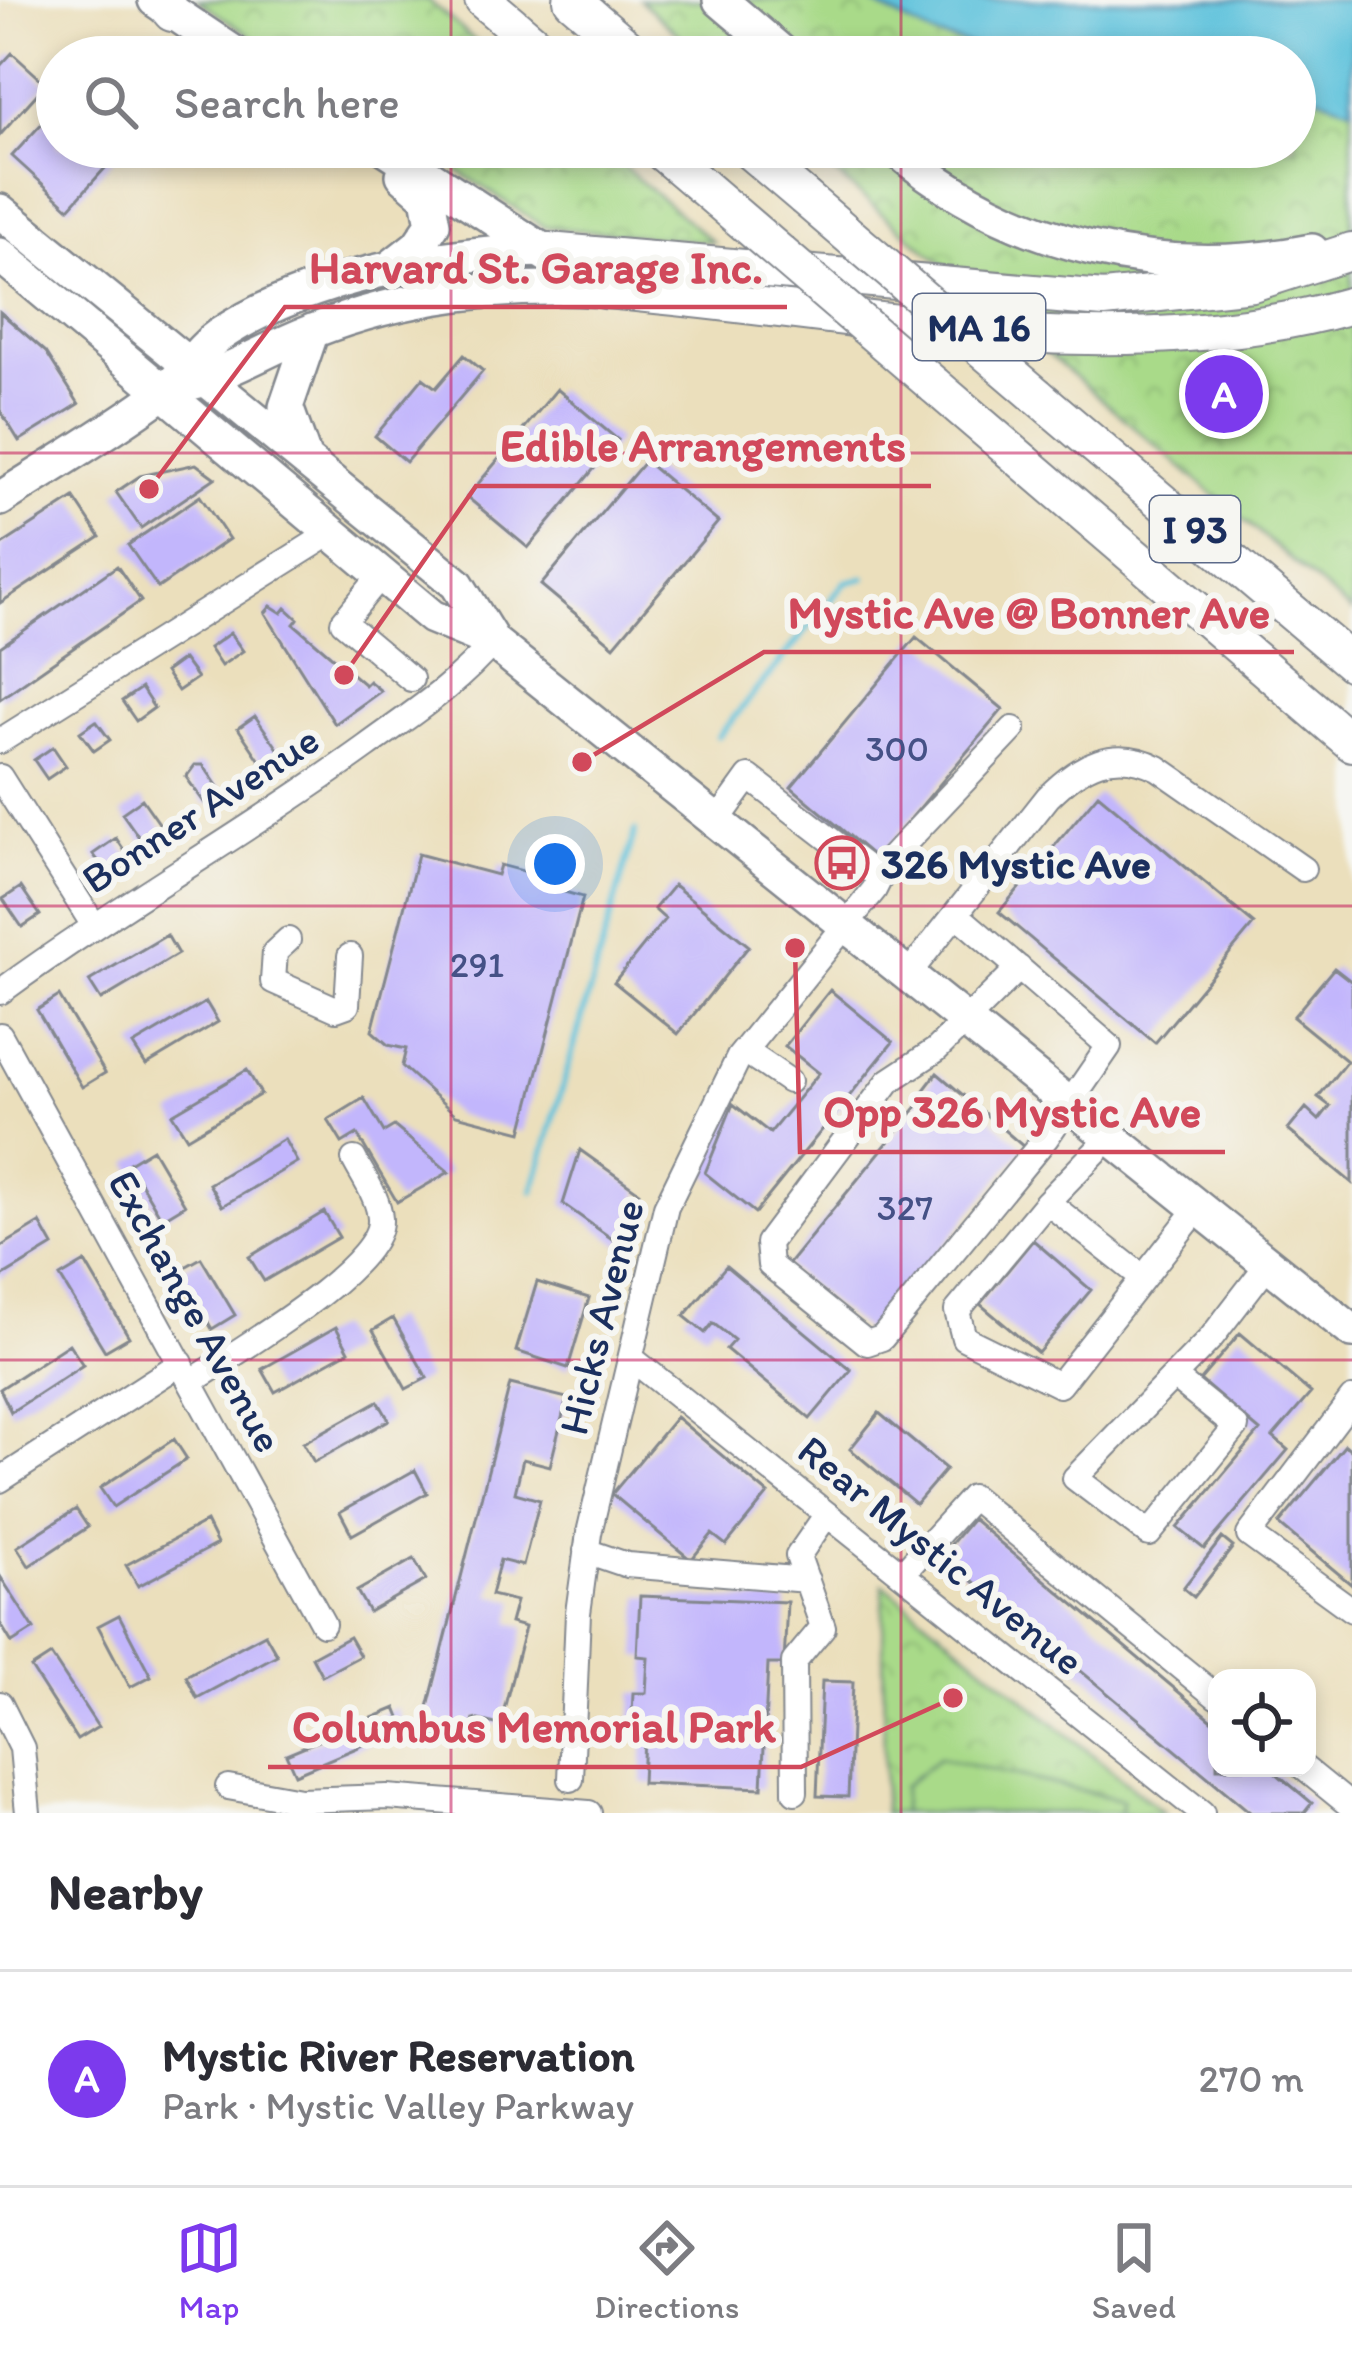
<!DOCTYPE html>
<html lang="en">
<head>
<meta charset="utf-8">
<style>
  body { margin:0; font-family:Itim,sans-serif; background:#f7f7f7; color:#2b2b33 }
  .controls { position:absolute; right:36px; bottom:36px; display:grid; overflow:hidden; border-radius:24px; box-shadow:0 6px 18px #0003 }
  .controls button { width:108px; height:108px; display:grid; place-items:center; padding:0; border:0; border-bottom:3px solid #e1e1e2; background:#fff; color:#2b2b33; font:60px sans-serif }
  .you { position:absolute; left:555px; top:864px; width:42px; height:42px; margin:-30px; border:9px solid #fff; border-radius:50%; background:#1a73e8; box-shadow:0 0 0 18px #1a73e833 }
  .badge { display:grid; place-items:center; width:78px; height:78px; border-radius:50%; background:#7c3aed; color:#fff; font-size:39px; font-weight:700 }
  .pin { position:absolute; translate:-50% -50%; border:6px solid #fff; box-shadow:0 3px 12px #0006 }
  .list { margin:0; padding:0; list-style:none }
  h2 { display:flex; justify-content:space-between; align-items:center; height:156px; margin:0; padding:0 48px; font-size:51px }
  h2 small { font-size:39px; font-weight:400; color:#7c7c81 }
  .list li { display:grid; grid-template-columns:78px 1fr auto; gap:36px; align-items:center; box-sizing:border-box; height:216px; padding:0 48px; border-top:3px solid #e1e1e2 }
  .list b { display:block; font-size:45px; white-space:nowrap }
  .list p { margin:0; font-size:39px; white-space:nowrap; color:#7c7c81 }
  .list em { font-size:39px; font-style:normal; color:#7c7c81 }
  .icon { flex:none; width:66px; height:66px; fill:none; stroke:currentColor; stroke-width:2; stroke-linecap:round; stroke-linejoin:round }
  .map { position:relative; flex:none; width:1352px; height:1813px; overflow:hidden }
  .search { position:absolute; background:#fff; box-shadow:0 6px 18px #0003; left:36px; right:36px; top:36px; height:132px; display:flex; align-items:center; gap:30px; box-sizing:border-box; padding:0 42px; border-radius:66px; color:#7c7c81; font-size:45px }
  .sheet { height:372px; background:#fff }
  nav { display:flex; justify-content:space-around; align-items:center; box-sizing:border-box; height:168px; border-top:3px solid #e1e1e2; background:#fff; font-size:33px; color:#7c7c81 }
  nav a { display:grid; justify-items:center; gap:6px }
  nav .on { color:#7c3aed }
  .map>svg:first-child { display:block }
  .park { fill:url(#park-crowns); stroke:#628474; stroke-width:3 }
  .pitch { fill:#a9da89; stroke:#628474; stroke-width:3 }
  .water { fill:#5ec2dc; stroke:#3c789d; stroke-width:3 }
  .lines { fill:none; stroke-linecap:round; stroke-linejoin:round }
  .stream { stroke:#5ec2dc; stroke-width:6 }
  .building { fill:#c2b6fc }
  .minor-casing { stroke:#83878d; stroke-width:28 }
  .major-casing { stroke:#83878d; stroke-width:38 }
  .highway-casing { stroke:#83878d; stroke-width:40 }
  .minor { stroke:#fff; stroke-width:24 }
  .major { stroke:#fff; stroke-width:33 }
  .highway { stroke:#fff; stroke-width:36 }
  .highway-bridge-casing { stroke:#83878d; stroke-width:40; stroke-linecap:butt }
  .highway-bridge { stroke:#fff; stroke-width:36 }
  .grid { fill:none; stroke:#c2185b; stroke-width:3; stroke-opacity:0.55 }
  .labels { text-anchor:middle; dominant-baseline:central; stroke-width:12; stroke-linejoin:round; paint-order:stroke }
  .number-label { font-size:36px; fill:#455186 }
  .shield { fill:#f6f6f2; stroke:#5d6b8a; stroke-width:3 }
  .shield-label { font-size:39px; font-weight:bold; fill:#1b2f5e }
  .street-label { font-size:42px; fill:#1b2f5e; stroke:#f6f6f2 }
  .poi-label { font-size:42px; font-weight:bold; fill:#1b2f5e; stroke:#f6f6f2; text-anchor:start }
  .leader { fill:none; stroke:#d1495b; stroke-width:4.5 }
  .callout-dot { fill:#d1495b; stroke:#f6f6f2; stroke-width:4.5 }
  .callout-label { font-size:45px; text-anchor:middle; font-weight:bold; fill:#d1495b; stroke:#f6f6f2; stroke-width:12; stroke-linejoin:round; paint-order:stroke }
</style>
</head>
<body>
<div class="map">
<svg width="1352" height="1813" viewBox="0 0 1352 1813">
  <defs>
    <pattern id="park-crowns" width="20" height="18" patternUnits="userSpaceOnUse" patternTransform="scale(3)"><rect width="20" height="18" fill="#a9da89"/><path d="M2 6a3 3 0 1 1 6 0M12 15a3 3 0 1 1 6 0" fill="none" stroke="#91bb79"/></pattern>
  </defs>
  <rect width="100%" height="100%" fill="#f6f6f2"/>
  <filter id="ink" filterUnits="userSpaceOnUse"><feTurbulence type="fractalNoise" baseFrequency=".00833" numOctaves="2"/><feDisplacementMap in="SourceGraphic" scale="24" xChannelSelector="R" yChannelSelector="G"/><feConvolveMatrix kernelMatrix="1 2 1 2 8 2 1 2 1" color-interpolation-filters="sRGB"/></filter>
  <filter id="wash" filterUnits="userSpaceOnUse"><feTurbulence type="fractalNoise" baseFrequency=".004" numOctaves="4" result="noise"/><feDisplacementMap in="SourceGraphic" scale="48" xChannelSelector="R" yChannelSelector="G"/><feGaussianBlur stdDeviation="2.7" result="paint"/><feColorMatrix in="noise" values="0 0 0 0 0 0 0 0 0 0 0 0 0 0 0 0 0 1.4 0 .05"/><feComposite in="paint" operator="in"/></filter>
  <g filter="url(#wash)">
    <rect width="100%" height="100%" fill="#ebdfbc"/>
    <!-- park -->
    <path class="park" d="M197,0H428L494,57H282Z
      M640,0H865L935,36L1018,57H704Z
      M1295,89L1352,108V612L804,147H1295Z
      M421,147H600L713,242L544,227Z
      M883,1584L1164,1813H884Z"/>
    <!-- pitch -->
    <path class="pitch" d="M939,1758L1122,1800L1120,1813H902L903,1787Z"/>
    <!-- water -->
    <path class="water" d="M865,0H1352V108L1295,89V57H1018L935,36Z"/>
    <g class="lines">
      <!-- stream -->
      <path class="stream" d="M718,737L846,582L864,578
        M533,1191L635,831"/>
    </g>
    <g id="blocks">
      <!-- building -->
      <path class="building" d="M12,53L46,84L0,135V66Z
        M57,107V147H106L116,156L69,208L12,156Z
        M0,312L46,352L79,404L19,441L0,410Z
        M464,355L483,371L406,462L375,436L423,378L436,388Z
        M557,389L618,440L528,548L467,497Z
        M645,461L718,522L614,646L541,585Z
        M196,464L215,478L141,528L116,492L140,476Z
        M200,496L229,539L158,588L128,545Z
        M74,498L100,537L0,603V546Z
        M117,566L141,601L0,699V647Z
        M271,606L282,613L286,608L298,619L294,624L365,685L369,681L381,691L335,724L265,613Z
        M230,633L243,651L221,666L209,648Z
        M916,637L1003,709L877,859L791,787Z
        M183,659L197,678L178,691L165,672Z
        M141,688L154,708L136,721L122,701Z
        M255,716L281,753L263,765L238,728Z
        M96,721L110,740L94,751L80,732Z
        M53,747L66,766L47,779L34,760Z
        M195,765H203L223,794L206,805L186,777Z
        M1098,794L1254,924L1155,1043L999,912Z
        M142,799L168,836L148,850L122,813Z
        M116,838L133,863L120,872L115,863L105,870L93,854Z
        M418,854L497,875L500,865L538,875L535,884L583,897L522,1132L456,1115L402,1066L406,1049L388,1045L372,1031Z
        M674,885L749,946L678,1034L614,982L665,919L654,909Z
        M21,887L40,915L22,927L3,899Z
        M167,935L178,954L101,1000L89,981Z
        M1334,968L1352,982V1183L1288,1130L1306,1108L1319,1120L1330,1106L1318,1097L1347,1061L1293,1017Z
        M830,990L893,1042L755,1213L705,1173L733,1104L770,1133L819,1073L785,1046Z
        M59,996L105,1073L82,1087L37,1010Z
        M206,1002L218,1022L146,1065L133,1045Z
        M247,1070L261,1094L187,1138L172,1114Z
        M937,1073L1024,1147L871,1335L787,1266L919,1104L917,1099Z
        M364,1098L384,1132L394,1126L449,1172L397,1202L357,1134L342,1143L328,1120Z
        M284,1139L297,1162L222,1206L209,1184Z
        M152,1149L185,1205L162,1219L129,1163Z
        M580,1150L639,1192L622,1246L563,1204Z
        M324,1212L339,1237L264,1281L249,1257Z
        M40,1223L53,1246L0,1278V1247Z
        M1033,1240L1091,1290L1038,1353L980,1304Z
        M201,1258L235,1315L212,1329L178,1271Z
        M85,1262L129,1337L105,1351L60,1277Z
        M726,1266L851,1370L810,1419L726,1349L734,1340L713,1323L705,1333L684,1316Z
        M537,1282L589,1298L568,1368L516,1351Z
        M393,1318L427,1378L406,1389L373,1330Z
        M336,1327L349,1351L275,1392L262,1369Z
        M1240,1333L1311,1393L1273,1437L1288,1450L1204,1549L1178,1528L1260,1431L1200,1380Z
        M69,1344L83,1365L11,1412L0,1389Z
        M510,1384L567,1398L550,1466L523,1459L515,1493L540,1500L523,1566L500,1560L491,1595L516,1601L510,1623L525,1627L500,1725L474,1719L467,1746L421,1735Z
        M378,1401L389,1420L314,1462L303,1443Z
        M879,1413L946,1469L916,1504L850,1449Z
        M676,1417L768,1494L726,1545L712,1534L691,1560L612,1494Z
        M174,1439L187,1459L113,1507L100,1488Z
        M1345,1445L1352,1451V1585L1279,1524Z
        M415,1470L427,1493L352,1535L340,1512Z
        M76,1509L88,1527L29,1566L17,1547Z
        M972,1519L1217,1724V1768H1270L1312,1803L1304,1813H1251L942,1555Z
        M206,1522L217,1544L138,1586L126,1565Z
        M1222,1538L1233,1547L1194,1597L1183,1588Z
        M414,1559L426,1580L369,1612L357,1591Z
        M0,1576L34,1629L12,1643L0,1623Z
        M640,1596L787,1602L784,1664H768L762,1788L642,1783L644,1737L631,1736L633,1693H646L648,1657L637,1656Z
        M119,1615L151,1676L130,1687L98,1626Z
        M265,1634L277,1655L197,1698L186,1676Z
        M349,1637L360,1656L322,1676L312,1657Z
        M51,1655L98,1727L77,1740L31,1668Z
        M822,1681L853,1682L848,1797L817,1796Z
        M396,1708L404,1728L295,1774L286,1754Z"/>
    </g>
  </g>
  <g filter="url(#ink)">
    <use href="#blocks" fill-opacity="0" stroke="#83878d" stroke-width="3"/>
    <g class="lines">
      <!-- minor casing -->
      <g class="minor-casing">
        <path id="minor" d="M382,574L343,622L411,679
          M0,741L331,533
          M0,777L93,924
          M718,820L749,777L880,878
          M956,914L1109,1046L1046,1138L882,1338L867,1343L770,1265L768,1243L889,1081L936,1050L1019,968
          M288,940L275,952L273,981L336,1009L347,1005L350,956
          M909,973L1048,797C1081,764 1114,746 1158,768L1303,869
          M0,992C119,905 247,833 366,747C411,714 457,685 493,642
          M0,1035L323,1624
          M745,1051L789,1081
          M1111,1136L1047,1202L957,1311L964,1338L1059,1385L1199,1207
          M1047,1202L1142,1277
          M631,1358L1202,1813
          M1174,1377L1236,1427L1149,1534L1075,1478L1211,1338L1268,1264
          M191,1382C230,1355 383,1268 380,1219C379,1198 363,1177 354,1159
          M1352,1399L1249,1535L1352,1610
          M0,1480L181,1363
          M586,1551L627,1565L807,1580
          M902,1574L972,1497L1217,1697
          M0,1704L22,1748L28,1813
          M1304,1768L1352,1807
          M571,1779L578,1613L589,1533L666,1207L739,1057L874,890L889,860L1013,729
          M228,1787L300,1800L387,1797L589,1813
          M795,1792L794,1662L823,1627L798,1556L827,1514"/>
      </g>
      <!-- major casing -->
      <g class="major-casing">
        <path id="major" d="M155,0L240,57
          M720,0L787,57
          M384,147L542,250
          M893,147C1011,247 1161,281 1312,251
          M0,211L457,584L493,642
          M0,255L432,617L493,642L1352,1331
          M391,267L418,246L433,224L428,197L403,175
          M195,382C237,369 272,346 313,331C404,295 507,283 604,290
          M303,454L286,407L312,331
          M0,499C53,465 110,432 161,394C183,378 196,351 218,336C305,277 439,253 542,250"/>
      </g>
      <!-- highway casing -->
      <g class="highway-casing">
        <path id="highway" d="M161,0L172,13
          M483,0L550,57
          M572,0L639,57
          M656,147L703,187
          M745,147L804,197
          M542,250L604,290C850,310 1109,374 1352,305
          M548,251L1104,299L1252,283L1352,251
          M934,385L1352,743
          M1037,396L1352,663"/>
      </g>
      <!-- minor -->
      <use href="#minor" class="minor"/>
      <!-- major -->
      <use href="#major" class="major"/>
      <!-- highway -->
      <use href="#highway" class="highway"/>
      <!-- highway-bridge casing -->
      <g class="highway-bridge-casing">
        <path id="highway-bridge" d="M703,187L934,385
          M804,197L1037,396"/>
      </g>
      <!-- highway-bridge -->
      <use href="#highway-bridge" class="highway-bridge"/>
    </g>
  </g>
  <!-- grid -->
  <path class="grid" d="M451,0V57M901,0V57M451,147V1813M901,147V1813M0,453H1352M0,906H1352M0,1360H1352"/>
  <!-- icons -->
  <defs>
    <g id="bus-ring" transform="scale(2.7)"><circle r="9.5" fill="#f6f6f2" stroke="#d1495b" stroke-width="1.5"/><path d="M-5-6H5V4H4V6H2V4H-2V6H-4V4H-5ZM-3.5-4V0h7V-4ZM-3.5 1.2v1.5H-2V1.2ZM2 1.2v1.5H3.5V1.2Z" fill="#d1495b"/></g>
  </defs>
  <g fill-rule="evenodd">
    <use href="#bus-ring" x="842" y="863"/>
  </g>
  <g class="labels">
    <!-- number labels -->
    <g class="number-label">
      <text x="897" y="748">300</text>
      <text x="477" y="964">291</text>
      <text x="905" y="1207">327</text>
    </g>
    <!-- shield labels -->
    <g class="shield">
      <rect x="913" y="294" width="132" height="66" rx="9"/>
      <rect x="1150" y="496" width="90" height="66" rx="9"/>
    </g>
    <g class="shield-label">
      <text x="979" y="327">MA 16</text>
      <text x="1195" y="529">I 93</text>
    </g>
    <!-- street labels -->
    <g class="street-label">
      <text transform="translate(200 809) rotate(-33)">Bonner Avenue</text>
      <text transform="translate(196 1311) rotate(61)">Exchange Avenue</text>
      <text transform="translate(601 1317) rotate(-76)">Hicks Avenue</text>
      <text transform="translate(941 1555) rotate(39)">Rear Mystic Avenue</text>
    </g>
    <!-- poi labels -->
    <g class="poi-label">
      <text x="881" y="863">326 Mystic Ave</text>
    </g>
  </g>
  <!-- callouts -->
  <path class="leader" d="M149 489L285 307H787M344 675L476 486H931M582 762L764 652H1294M795 948L800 1152H1225M953 1698L801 1767H268"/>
  <g class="callout-dot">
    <circle cx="149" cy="489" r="12"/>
    <circle cx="344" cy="675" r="12"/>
    <circle cx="582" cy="762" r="12"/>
    <circle cx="795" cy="948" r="12"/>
    <circle cx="953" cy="1698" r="12"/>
  </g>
  <g class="callout-label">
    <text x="536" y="283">Harvard St. Garage Inc.</text>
    <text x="703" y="461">Edible Arrangements</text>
    <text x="1029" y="628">Mystic Ave @ Bonner Ave</text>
    <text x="1012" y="1127">Opp 326 Mystic Ave</text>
    <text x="534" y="1742">Columbus Memorial Park</text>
  </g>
</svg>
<div class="controls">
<button><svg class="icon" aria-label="locate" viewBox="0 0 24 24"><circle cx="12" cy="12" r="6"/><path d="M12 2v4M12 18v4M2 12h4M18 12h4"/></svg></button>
</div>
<div class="you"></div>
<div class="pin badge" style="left:1224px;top:394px">A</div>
<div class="search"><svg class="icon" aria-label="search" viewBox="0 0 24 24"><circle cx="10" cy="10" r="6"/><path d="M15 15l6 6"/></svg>Search here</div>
</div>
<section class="sheet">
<h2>Nearby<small></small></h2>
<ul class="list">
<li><span class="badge">A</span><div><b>Mystic River Reservation</b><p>Park · Mystic Valley Parkway</p></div><em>270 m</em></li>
</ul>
</section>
<nav>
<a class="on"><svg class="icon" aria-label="map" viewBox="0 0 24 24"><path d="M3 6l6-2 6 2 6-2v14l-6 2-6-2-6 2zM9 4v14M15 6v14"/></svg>Map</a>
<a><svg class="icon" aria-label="directions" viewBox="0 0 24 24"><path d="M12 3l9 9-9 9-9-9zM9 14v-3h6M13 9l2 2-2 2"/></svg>Directions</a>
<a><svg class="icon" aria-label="saved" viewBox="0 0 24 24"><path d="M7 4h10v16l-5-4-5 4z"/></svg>Saved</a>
</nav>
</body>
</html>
